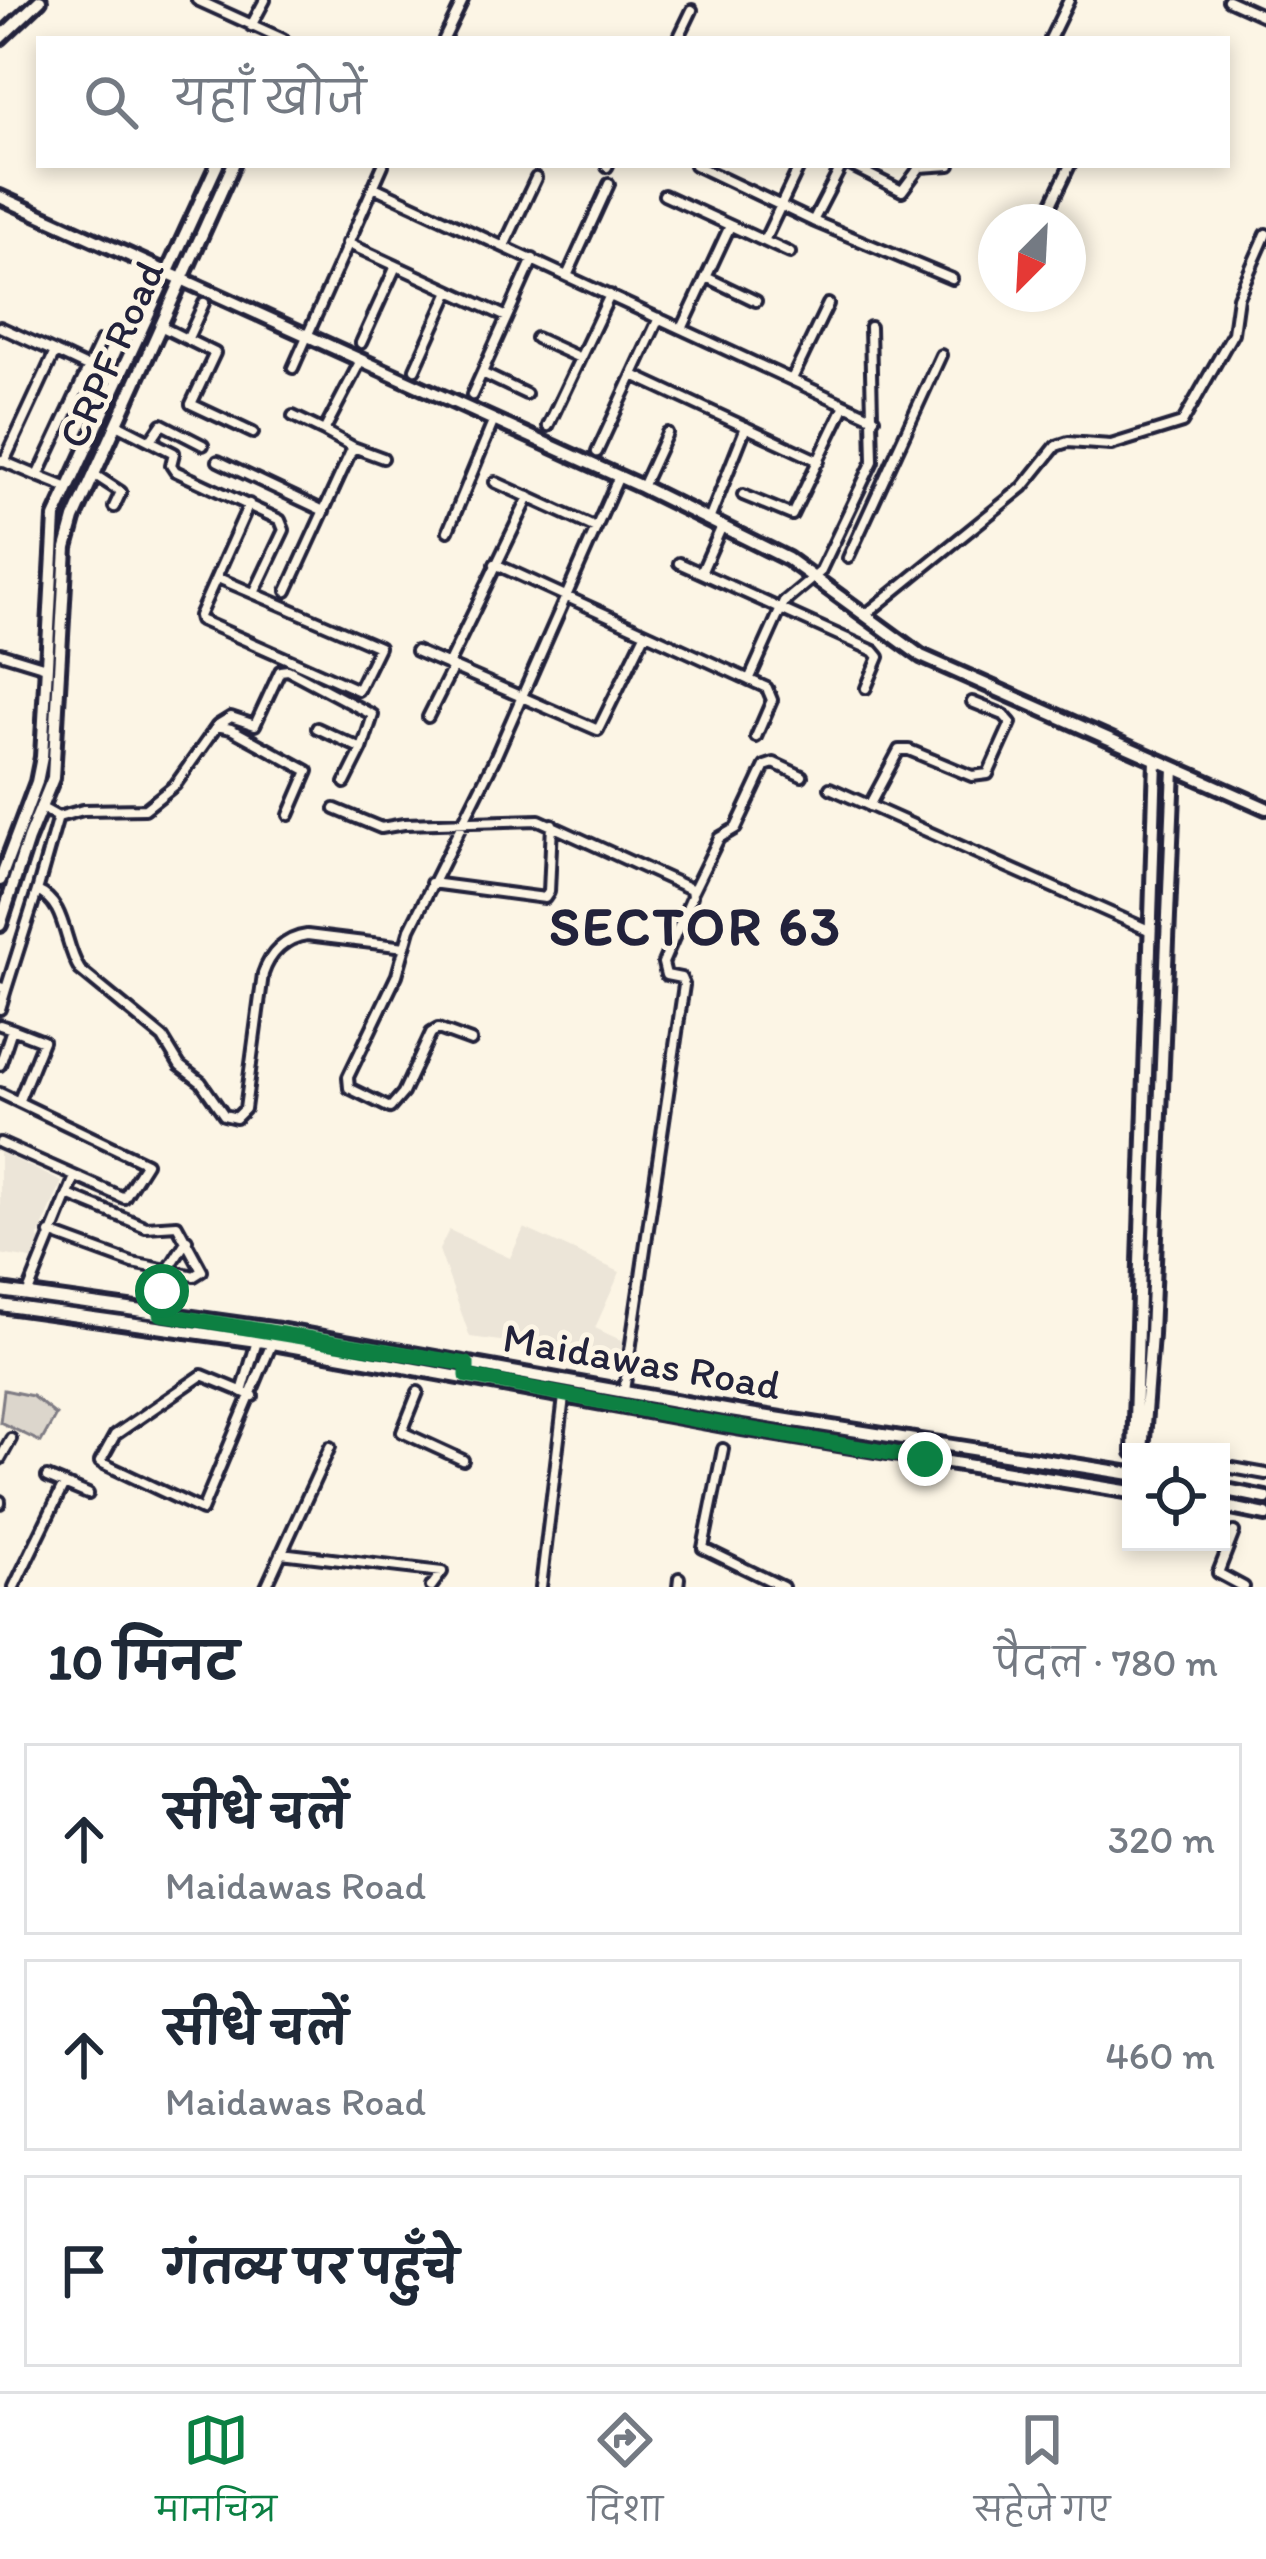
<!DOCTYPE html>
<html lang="hi">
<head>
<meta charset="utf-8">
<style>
  body { margin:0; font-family:Itim,"Playpen Sans Deva",sans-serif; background:#f2f2f3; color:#1f2937 }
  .controls { position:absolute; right:36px; bottom:36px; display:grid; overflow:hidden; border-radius:0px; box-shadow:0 6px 18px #0003 }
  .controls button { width:108px; height:108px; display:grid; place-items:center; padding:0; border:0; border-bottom:3px solid #e0e1e3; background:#fff; color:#1f2937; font:60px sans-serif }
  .compass { position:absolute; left:978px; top:204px; width:108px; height:108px; border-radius:50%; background:#fff; box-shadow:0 6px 18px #0003; rotate:204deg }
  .stop { position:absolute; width:36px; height:36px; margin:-27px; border:9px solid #0b8043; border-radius:50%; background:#fff }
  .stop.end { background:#0b8043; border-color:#fff; box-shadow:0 3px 12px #0008 }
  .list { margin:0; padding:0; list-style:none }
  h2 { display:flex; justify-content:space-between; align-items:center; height:156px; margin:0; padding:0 48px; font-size:51px }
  h2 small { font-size:39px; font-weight:400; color:#747a83 }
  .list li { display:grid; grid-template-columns:78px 1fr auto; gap:36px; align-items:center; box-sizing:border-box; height:192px; margin:0 24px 24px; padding:0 24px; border:3px solid #e0e1e3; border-radius:0px }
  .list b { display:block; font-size:45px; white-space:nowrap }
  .list p { margin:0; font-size:39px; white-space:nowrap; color:#747a83 }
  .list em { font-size:39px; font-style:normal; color:#747a83 }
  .icon { flex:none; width:66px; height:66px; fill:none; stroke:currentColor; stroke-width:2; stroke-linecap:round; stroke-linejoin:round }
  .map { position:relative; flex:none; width:1266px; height:1587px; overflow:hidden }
  .search { position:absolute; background:#fff; box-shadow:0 6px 18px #0003; left:36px; right:36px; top:36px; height:132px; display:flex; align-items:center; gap:30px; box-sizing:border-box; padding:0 42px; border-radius:0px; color:#747a83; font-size:45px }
  .sheet { height:804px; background:#fff }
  nav { display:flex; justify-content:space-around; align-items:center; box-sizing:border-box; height:168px; border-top:3px solid #e0e1e3; background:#fff; font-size:33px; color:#747a83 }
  nav a { display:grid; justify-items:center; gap:6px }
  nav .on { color:#0b8043 }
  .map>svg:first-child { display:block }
  .built { fill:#ece5d8 }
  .green { fill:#dcd6cc; stroke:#7f7c84; stroke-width:3 }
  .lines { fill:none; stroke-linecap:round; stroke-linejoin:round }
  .street-casing { stroke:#22223b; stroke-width:16 }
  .secondary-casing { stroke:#22223b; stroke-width:20 }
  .street { stroke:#fcf5e5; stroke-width:8 }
  .secondary { stroke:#fcf5e5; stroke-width:10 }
  .route { stroke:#0b8043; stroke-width:15 }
  .labels { text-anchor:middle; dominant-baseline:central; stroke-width:10; stroke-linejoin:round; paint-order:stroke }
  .street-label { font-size:42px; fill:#22223b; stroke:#fcf5e5 }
  .district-label { font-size:54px; font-weight:bold; letter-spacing:3px; fill:#22223b; stroke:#fcf5e5 }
</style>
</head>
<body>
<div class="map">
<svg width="1266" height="1587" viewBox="0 0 1266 1587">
  <rect width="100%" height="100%" fill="#fcf5e5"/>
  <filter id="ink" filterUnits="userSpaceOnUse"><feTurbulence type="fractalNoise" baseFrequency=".00833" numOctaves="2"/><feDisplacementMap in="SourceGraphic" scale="24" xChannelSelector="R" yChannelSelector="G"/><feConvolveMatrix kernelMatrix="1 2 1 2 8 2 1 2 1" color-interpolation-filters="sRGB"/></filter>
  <g filter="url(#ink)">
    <!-- built -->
    <path class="built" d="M0,1152L62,1182L38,1238L44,1241L38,1260L0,1254Z
      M524,1228L620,1272L595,1328L627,1343L620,1357L470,1337L439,1250L449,1230L510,1258Z"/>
    <!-- green -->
    <path class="green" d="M4,1390L32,1396L56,1415L41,1442L0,1422Z"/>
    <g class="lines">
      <!-- street casing -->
      <g class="street-casing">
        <path id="street" d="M197,0L283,39
          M1228,0L1266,17
          M251,26L265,0
          M444,39L463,0
          M678,39L692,10
          M1050,39L1069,0
          M695,165L813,221L952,279
          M850,165L902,191L920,167L950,165
          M607,167L608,165
          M374,187L874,418
          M664,195L790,253
          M1046,215L1070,165
          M813,221L842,165
          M764,241L799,167
          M347,243L507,317
          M504,246L536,178
          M567,276L609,184
          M706,277L756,301
          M160,326L215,353L191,404L253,433
          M0,327L55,352
          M682,329L730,226
          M188,338L204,303
          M536,338L580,358
          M361,343L396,266
          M293,368L383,165
          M415,369L450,291
          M482,373L526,394
          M633,375L819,461
          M792,379L828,304
          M472,395L533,259
          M293,416L324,431
          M117,424L174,453L171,465L175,471L280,520L284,530L256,589
          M548,426L610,295
          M151,440L162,424L203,445
          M353,447L383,458
          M597,452L659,318
          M0,460L38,476
          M218,461L324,511
          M4,462L55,352L117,381
          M95,475L121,492L114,507
          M495,482L596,528
          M642,487L667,433
          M68,488L38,476L101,341
          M743,495L792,515L845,405
          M709,520L746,427
          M448,531L494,420
          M848,558L941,355
          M679,563L874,651L879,657L866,688
          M495,564L767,688L772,700L756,737
          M702,571L722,526
          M218,578L379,647L358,690L200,620L199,616L249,504
          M287,591L353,447L324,431L361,360
          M865,615L1023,487L1056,446L1068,442L1111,445L1182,423L1233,333L1238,297L1266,234
          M416,651L598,730L645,634
          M0,653L46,667
          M448,665L529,497
          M749,680L784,602L820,572L873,461L870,327
          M428,717L453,667
          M218,725L231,717L255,725L280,671L288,670L373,715L362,749L345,783
          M317,728L362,749
          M830,788L1151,931
          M869,806L899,750H909L972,776L988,774L1011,723L1004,715L972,702
          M40,807L58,817L83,810L145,809L175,785L217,726L231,729L308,771L289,815
          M335,809L381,828L404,824L539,820L691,889L692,896L663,963L666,975L681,978L684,985L624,1391
          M431,883L545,898L549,892L552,824
          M37,891L58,817
          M693,891L719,838L736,828L765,766L774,763L802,776
          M0,987L6,989L37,891C67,903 63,944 80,970L163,1038L180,1066L201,1082L224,1115L236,1118L245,1109L263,974C270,953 285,938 307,935L405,947
          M0,1009L6,989
          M0,1025L12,1029
          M471,1041L438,1029L431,1033L403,1093L390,1108L349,1088L348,1077L397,975L410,929L494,760L619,476
          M0,1065L12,1029L43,1041L19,1100
          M0,1093L146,1163L124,1198L0,1143
          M68,1195L146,1227L177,1225L202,1271L194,1276L168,1270
          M50,1233L132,1263L168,1270L187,1240
          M27,1295L75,1177
          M161,1314L162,1269
          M242,1392L257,1341
          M418,1392L402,1432L463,1460
          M253,1396L202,1375L115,1435L100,1462L202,1510L272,1343
          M723,1449L703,1548L783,1587
          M0,1459L11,1439
          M1221,1466L1266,1474
          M47,1477L88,1494
          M0,1501V1503
          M1234,1532L1218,1573L1244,1587
          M281,1553L442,1572L431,1587
          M14,1587L64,1484
          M266,1587L330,1447
          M541,1587L564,1397
          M678,1587L679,1578"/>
      </g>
      <!-- secondary casing -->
      <g class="secondary-casing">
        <path id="secondary" d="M0,38L40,0
          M0,197L642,487L788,559L921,656L1266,808
          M0,880L37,782L42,757L55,517L217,165
          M0,925L28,839L53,778L66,548L74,519L233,165
          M0,1291L279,1330L731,1411L1131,1474
          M0,1305L272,1343L729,1426L1131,1492
          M1134,1452L1156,760
          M1142,1452L1151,1335L1174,768
          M1221,1489L1266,1498
          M1221,1506L1266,1515"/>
      </g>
      <!-- street -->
      <use href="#street" class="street"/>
      <!-- secondary -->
      <use href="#secondary" class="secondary"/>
    </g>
  </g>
  <g class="lines" filter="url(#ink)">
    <!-- route -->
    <path class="route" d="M162,1291L161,1314L467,1364V1376L696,1420L925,1459"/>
  </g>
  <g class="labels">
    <!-- street labels -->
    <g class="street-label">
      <text transform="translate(111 354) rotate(-66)">CRPF Road</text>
      <text transform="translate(642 1361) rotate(10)">Maidawas Road</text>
    </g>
    <!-- district labels -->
    <g class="district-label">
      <text x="696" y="926">SECTOR 63</text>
    </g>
  </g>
</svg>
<div class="controls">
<button><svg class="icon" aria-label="locate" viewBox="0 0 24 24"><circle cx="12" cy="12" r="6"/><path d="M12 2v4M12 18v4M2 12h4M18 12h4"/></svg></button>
</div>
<svg class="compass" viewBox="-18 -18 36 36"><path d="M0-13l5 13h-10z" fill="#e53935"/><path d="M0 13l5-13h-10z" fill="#747a83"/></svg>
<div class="stop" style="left:162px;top:1291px"></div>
<div class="stop end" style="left:925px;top:1459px"></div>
<div class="search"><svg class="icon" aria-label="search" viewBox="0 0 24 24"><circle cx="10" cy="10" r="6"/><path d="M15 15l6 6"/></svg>यहाँ खोजें</div>
</div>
<section class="sheet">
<h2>10 मिनट<small>पैदल · 780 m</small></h2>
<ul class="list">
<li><svg class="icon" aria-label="ahead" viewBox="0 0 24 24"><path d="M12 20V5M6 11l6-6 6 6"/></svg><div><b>सीधे चलें</b><p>Maidawas Road</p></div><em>320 m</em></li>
<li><svg class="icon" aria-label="ahead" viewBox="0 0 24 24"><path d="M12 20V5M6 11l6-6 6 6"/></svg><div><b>सीधे चलें</b><p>Maidawas Road</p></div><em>460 m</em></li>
<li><svg class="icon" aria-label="arrive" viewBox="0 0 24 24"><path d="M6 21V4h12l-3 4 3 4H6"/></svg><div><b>गंतव्य पर पहुँचे</b></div></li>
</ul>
</section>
<nav>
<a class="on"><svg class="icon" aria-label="map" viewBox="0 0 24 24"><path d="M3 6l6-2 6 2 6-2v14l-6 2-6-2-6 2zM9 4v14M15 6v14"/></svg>मानचित्र</a>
<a><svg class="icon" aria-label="directions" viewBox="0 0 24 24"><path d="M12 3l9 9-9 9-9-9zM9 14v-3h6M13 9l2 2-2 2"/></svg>दिशा</a>
<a><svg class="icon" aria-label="saved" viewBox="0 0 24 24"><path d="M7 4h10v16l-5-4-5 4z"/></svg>सहेजे गए</a>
</nav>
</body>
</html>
